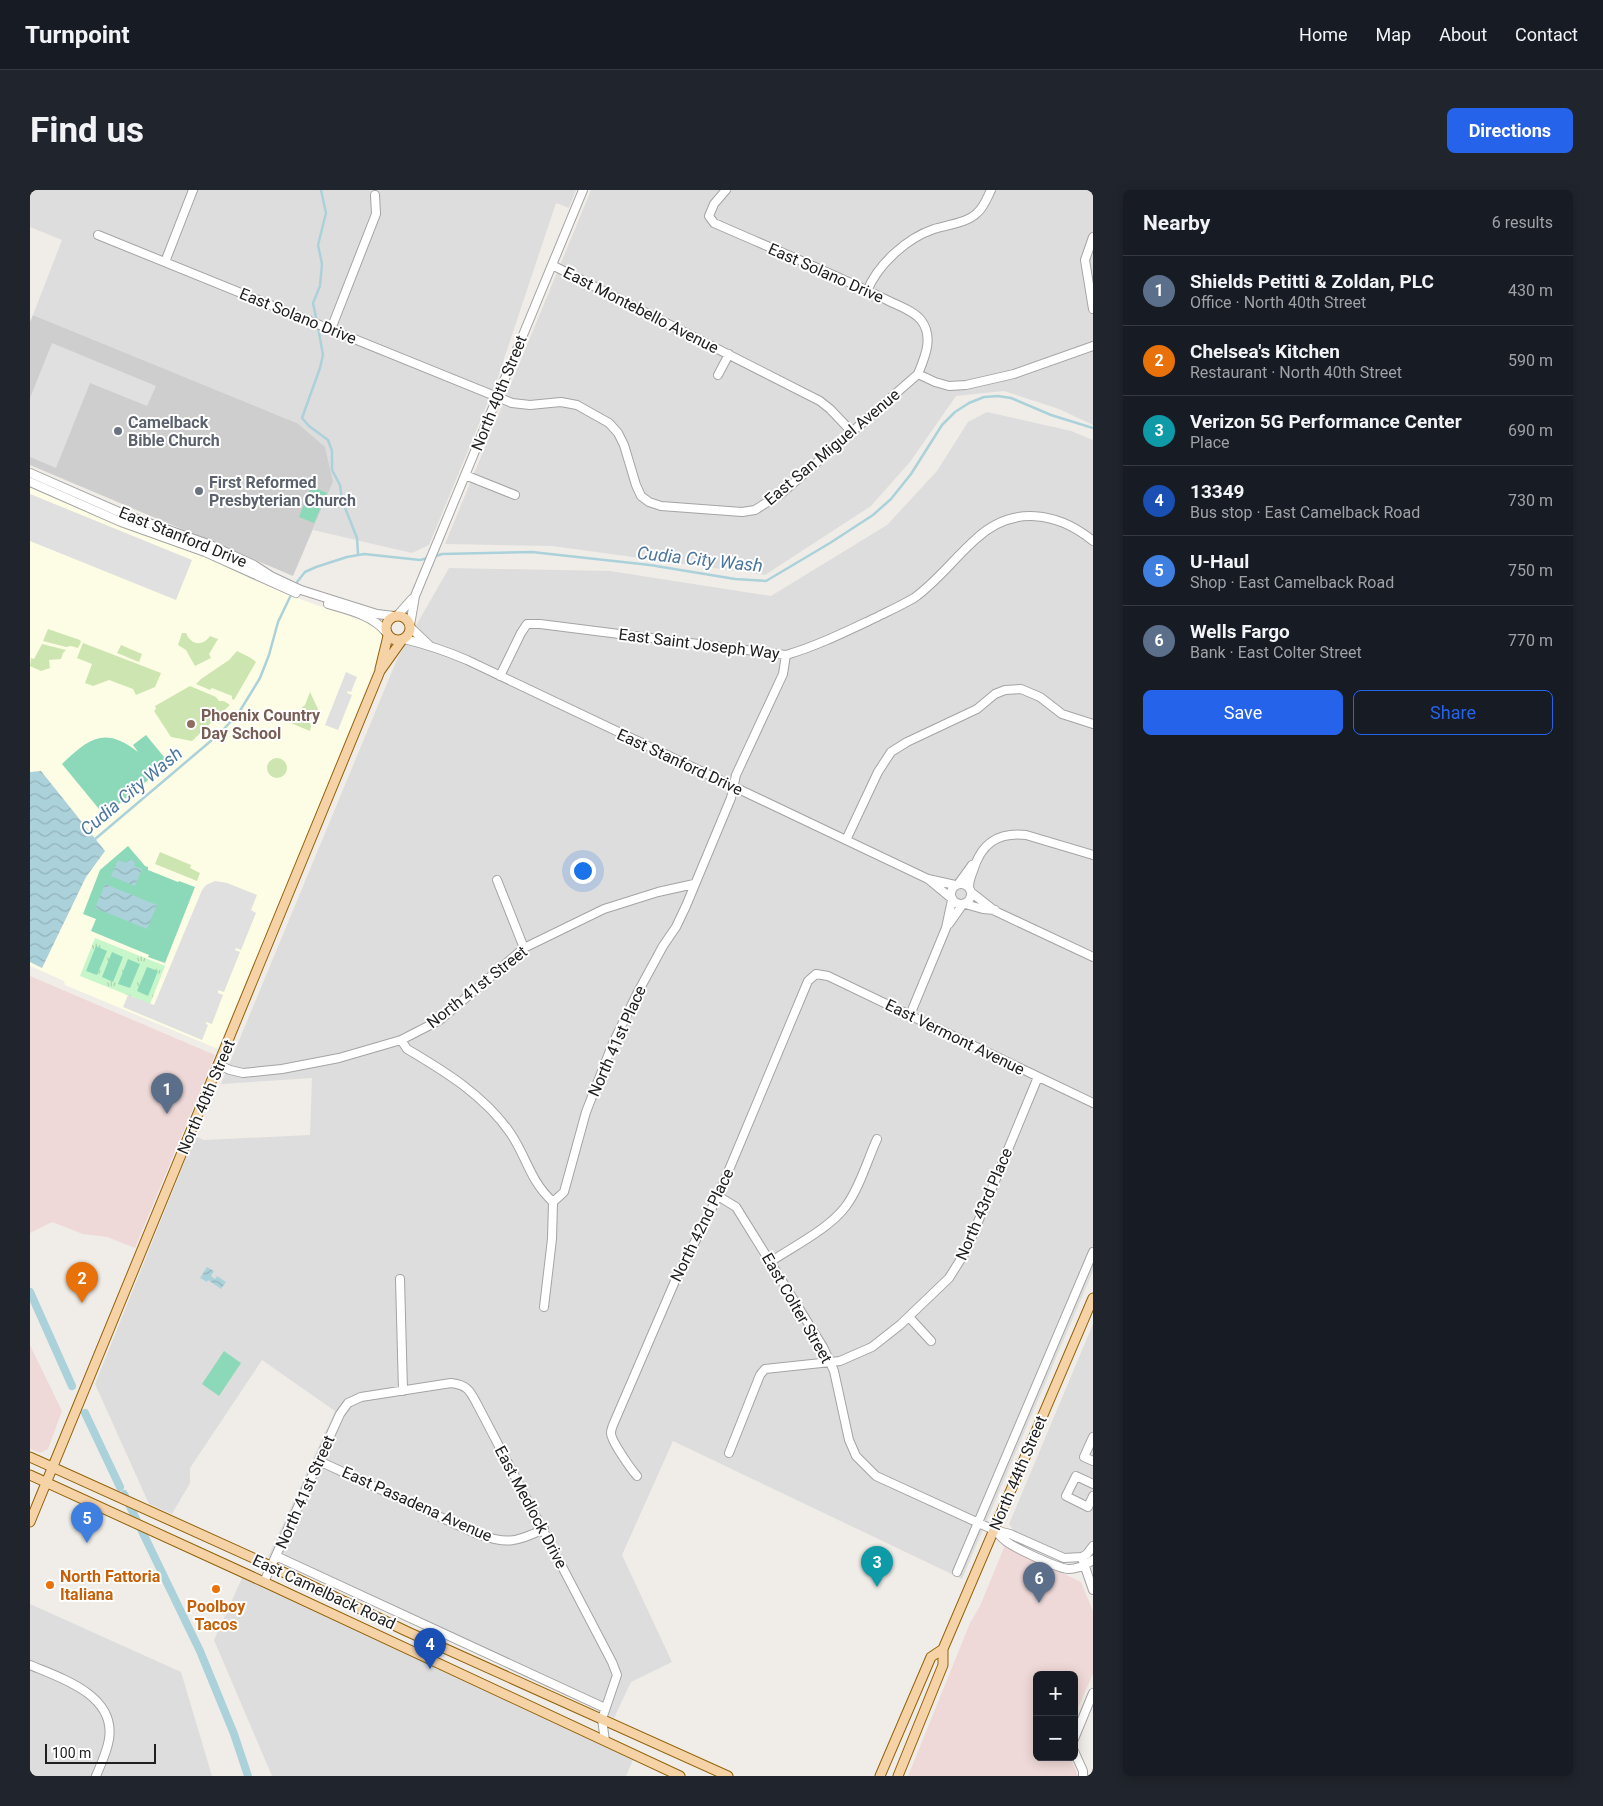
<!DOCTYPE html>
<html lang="en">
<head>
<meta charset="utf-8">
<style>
  body { margin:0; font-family:Roboto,sans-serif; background:#20242c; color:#f1f3f6 }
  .controls { position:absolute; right:15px; bottom:15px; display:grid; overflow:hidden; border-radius:8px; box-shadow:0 2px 12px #0003 }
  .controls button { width:45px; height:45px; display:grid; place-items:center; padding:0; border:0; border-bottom:1px solid #363941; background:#171b24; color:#f1f3f6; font:25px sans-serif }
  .scale { position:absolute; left:15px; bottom:12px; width:111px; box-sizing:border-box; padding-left:5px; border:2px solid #202020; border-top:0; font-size:14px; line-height:18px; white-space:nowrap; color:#202020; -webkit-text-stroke:4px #fff; paint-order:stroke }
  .you { position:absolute; left:552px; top:680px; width:18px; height:18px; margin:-12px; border:4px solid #fff; border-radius:50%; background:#1a73e8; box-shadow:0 0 0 8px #1a73e833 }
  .badge { display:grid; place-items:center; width:32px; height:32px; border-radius:50%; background:#2563eb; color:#fff; font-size:16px; font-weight:700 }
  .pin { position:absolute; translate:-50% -41px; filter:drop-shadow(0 1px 2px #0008) }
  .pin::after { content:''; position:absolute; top:26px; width:18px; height:15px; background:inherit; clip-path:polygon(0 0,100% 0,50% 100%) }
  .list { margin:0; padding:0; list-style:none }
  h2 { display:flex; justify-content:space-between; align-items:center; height:65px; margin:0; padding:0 20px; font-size:21px }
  h2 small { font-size:16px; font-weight:400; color:#9ea1a6 }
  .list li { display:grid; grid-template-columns:32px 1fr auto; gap:15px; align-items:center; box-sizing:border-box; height:70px; padding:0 20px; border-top:1px solid #363941 }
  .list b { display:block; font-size:19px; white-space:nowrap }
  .list p { margin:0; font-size:16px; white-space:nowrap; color:#9ea1a6 }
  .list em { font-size:16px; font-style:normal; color:#9ea1a6 }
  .actions { display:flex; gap:10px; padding:15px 20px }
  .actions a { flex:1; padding:11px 0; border:1px solid #2563eb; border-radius:8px; text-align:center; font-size:18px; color:#2563eb }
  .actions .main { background:#2563eb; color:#fff }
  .map { position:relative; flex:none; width:1063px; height:1586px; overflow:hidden; border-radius:8px }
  header { display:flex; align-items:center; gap:30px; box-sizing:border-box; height:70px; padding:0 25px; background:#171b24; border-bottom:1px solid #363941 }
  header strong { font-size:24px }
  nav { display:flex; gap:28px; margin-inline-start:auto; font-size:18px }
  .intro { display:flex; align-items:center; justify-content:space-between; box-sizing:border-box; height:120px; padding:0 30px }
  h1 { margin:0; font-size:35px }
  .button { padding:12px 22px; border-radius:8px; background:#2563eb; color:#fff; font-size:18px; font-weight:700 }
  main { display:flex; gap:30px; padding:0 30px }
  aside { flex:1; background:#171b24; border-radius:8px; box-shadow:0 2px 12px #0003 }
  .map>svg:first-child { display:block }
  .residential { fill:#dedddd }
  .commercial { fill:#efd9d8 }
  .education { fill:#fdfce4 }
  .religious { fill:#cecece }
  .grass { fill:#cde6b1 }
  .park { fill:url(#park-tufts) }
  .pitch { fill:#8bd9b9 }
  .parking { fill:#e0e0e0 }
  .water { fill:url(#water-waves) }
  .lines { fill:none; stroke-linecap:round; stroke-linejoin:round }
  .stream { stroke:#abd1da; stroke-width:2.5 }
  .canal { stroke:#abd1da; stroke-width:8 }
  .minor-casing { stroke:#a4a4a4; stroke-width:10 }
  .major-casing { stroke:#92620a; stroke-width:11 }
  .minor { stroke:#fff; stroke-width:8 }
  .major { stroke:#f6d2a7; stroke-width:9 }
  .worship-dot { fill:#6b7280; stroke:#fff; stroke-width:2 }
  .education-dot { fill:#8d6e63; stroke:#fff; stroke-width:2 }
  .food-dot { fill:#e8710a; stroke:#fff; stroke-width:2 }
  .labels { text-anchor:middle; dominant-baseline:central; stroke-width:4; stroke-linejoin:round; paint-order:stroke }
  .street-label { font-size:16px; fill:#202020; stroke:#fff }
  .worship-label { font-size:16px; font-weight:bold; fill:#5b616d; stroke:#fff; text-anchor:start }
  .education-label { font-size:16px; font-weight:bold; fill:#785e54; stroke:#fff; text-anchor:start }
  .food-label { font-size:16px; font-weight:bold; fill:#c56008; stroke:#fff; text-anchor:start }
  .water-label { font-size:18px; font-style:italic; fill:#4c769b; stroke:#fff }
</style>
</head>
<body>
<header>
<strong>Turnpoint</strong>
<nav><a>Home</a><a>Map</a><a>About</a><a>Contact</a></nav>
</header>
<div class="intro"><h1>Find us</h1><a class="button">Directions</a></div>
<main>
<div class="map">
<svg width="1063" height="1586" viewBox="0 0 1063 1586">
  <defs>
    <pattern id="park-tufts" width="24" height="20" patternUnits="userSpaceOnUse" patternTransform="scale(1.25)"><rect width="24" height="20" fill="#c8f6cb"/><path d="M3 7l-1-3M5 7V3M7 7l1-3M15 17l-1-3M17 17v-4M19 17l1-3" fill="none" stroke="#acd3ae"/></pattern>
    <pattern id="water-waves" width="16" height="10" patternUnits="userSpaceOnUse" patternTransform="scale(1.25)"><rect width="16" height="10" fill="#abd1da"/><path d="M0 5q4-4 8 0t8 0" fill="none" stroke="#93b3bb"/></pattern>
  </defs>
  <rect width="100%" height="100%" fill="#f0ede8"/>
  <!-- residential -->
  <path class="residential" d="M0,0H546L539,18L526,13L467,190L399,355L382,363L283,340L303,292L267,233L3,125L32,50L0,37Z
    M561,0H1063V235L1029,219L974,201L926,206L880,272L841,316L735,385L522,356L415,354Z
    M957,222L1041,241L1063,250V1081L932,1389L643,1251L592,1365L642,1472L601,1492L584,1528L238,1367L305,1221L232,1170L160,1278V1293L142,1324L119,1314L65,1194L165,946L174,950L280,945L282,888L191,894L368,467L419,378L580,381L741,406L857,335L907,281L938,232Z
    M1063,1134V1383L1055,1361L1039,1365L1030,1363L984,1341L979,1334Z
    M212,1388L603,1570L596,1586H242L184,1450Z
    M0,1414L151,1482L182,1586H0Z"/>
  <!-- commercial -->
  <path class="commercial" d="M0,786L185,865L105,1058L77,1047L53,1044L22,1032L0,1043Z
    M0,1155L32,1221L18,1259L10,1263L0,1259Z
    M975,1355L1051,1392L1063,1421V1484L1044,1527V1485H1007V1567H1040L1048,1586H878L940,1433L950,1416Z"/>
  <!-- education -->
  <path class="education" d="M0,296L90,336L182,370L223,390L278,412L342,434L354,446L350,464L277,647L188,859L35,795L34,791L0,776Z"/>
  <!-- religious -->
  <path class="religious" d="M3,125L267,233L295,257L303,292L263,386L0,275V132Z"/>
  <!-- grass -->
  <path class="grass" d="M18,439L50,450L51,452L48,458L41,456L36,457L13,451Z
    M152,443H156C161,455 172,457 180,446L188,449L179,464L181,468L165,476L156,460L148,455Z
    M53,453L131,483L125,497L106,505L103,499L79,490L63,496L55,493L62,474L47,468Z
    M12,454L36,460L33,463L31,469L19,470L20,478L11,481L0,476L1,468L4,469Z
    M91,455L112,464L109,472L87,463Z
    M207,461L221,468L226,472L204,510L202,509V506L182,498L180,500L166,494L171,489L199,470Z
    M160,496L186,507L189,511H194L200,515L162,551L141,547L124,521L126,519L125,516Z
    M280,502L288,519L284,528L279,530L281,536L280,541L251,529L269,521L272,524H275L272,522L271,518L275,515Z
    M237 578a10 10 0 1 1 20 0a10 10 0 1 1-20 0Z
    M130,662L161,675L160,678L170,683L167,691L125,674Z"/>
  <!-- park -->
  <path class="park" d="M65,748L135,776L120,814L50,786Z"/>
  <!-- pitch -->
  <path class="pitch" d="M281,296L297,303L284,333L269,327Z
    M116,545L139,573L84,618L82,616L78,620L69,619L32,574C59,548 75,536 108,562L103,555Z
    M98,656L115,676L118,677V680L148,692L149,691L165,697L135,773L118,767L119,765L61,741L66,729L53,724L70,680Z
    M66,756L77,761L67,785L56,781Z
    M82,762L93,767L83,792L72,787Z
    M98,769L110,774L100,798L88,794Z
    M117,777L128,781L118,806L107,801Z
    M194,1161L211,1173L189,1206L172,1194Z"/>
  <!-- parking -->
  <path class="parking" d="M22,153L126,196L117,216L60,193L26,278L0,267V208Z
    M0,304L162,370L146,410L0,351Z
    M316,482L327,487L321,502L318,501L317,503L322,505L308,540L295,535Z
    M185,691L197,693L227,705L221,720L226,723L211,760L206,758L205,760L210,762L194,802L188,800V803L193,805L182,834L176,832V834L178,835L172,850L93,817L98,805L124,815L172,700L176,695Z"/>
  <!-- water -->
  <path class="water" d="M11,581L75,661L56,687L12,778L0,772V582Z
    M99,669L105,672L104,676L112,679L105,696L81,686L88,670L97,673Z
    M75,694L127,715L117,739L65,718Z
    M177,1077L184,1081L181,1086L185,1089L187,1086L196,1092L191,1099L178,1090L177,1092L170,1088Z"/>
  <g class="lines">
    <!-- stream -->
    <path class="stream" d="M287,132L283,113L290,96L292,74L288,55L296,23L291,0
      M288,137L293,165L290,178L272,228L279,236L298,250L302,261V280L310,295L312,310L327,348L328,364
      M403,367L412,364L502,362L620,375L705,389L736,391L800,353L843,325L861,309L881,284L912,235L925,222L939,213L954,207L968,206L981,208L1021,225L1063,238
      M267,392L275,382L286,377L317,367L334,364L390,370L398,368
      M64,650L189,544L208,524L230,488L239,465L248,432L260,407"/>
    <!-- canal -->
    <path class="canal" d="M0,1102L42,1196
      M55,1223L90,1297
      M94,1304L170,1461L204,1544L218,1586"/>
    <!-- minor casing -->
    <g class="minor-casing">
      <path id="minor" d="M696,0L684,14L679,26L684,33C741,58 799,82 855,109C866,115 883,120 891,130C904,147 895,167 888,184
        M68,45L482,213L500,215L531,212L547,215L579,233L588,243L594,255L606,295L611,306L619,312L631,316L712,322L725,320L752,303L888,184L905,192L919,196L936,195L984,184L1063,156
        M1063,47L1055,70L1063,119
        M135,72L163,0
        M522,75L790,211L800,219L821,241
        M837,101C848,74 877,48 904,39C917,35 937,33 947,23C954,17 957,8 961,0
        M301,139L346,24L345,5
        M688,185L699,164
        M0,283L96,325L178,354L224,375L241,386L271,400L347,424L364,426
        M435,285L485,305
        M0,292L91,332L175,362L266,403
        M298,414C318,420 342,425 356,442
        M367,426L382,409
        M380,435L385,406L553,0
        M380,437L400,456
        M374,449C395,454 416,461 437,470L898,689L921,708
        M470,486L491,443L497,434H510L756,465C787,456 817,441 847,427C859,421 872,415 884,408C908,391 925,367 947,348C983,315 1028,322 1063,351
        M816,650L848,582L861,562L877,552L947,519L965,504L975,500L991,499L1010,507L1032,524L1063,534
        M898,689L925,695
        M467,690L494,758
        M929,693L942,675
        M921 704a10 10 0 1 1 20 0a10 10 0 1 1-20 0Z
        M939,697C939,691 941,686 943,681C951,654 967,642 996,645L1063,665
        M942,703L965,721L1063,767
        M935,714L953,719L965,720
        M919,734L933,714
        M880,825L916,738L922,710
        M371,850L410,830L494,758L574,719L628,702L664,694
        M189,875L200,880L213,883L252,879L309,868L371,850L377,859C416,882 455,906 481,944C497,968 500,991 523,1012
        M688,1006L706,1017L793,1157L804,1181L819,1250L823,1259L826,1266L846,1286L964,1340L980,1344L1034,1368L1052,1367L1057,1364L1063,1356
        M740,1072C764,1056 799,1039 816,1016C830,997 837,971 847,949
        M370,1089L373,1201
        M514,1117L522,1049L523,1012L534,1002L556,922L583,853L608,802L633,756L646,737L656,716L701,608L706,585L753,484L756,465
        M879,1127L901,1151
        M1063,1247L1054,1267L1063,1271
        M699,1263L730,1185L735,1179L810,1171L842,1157L870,1135L919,1088L936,1061L1008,887
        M289,1271L447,1344C476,1354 485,1353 514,1339
        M607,1286C601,1279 581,1251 581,1243C581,1240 582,1238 583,1235L645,1091L688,1006L778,791L786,784L798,786L1063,913
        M1063,1294L1046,1286L1036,1306L1058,1317L1063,1306
        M966,1341C969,1345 973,1349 977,1352C987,1359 1027,1378 1038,1379C1046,1379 1056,1375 1063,1370
        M246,1366L575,1518
        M1053,1371L1063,1400
        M927,1382L1063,1062
        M234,1392L310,1224L318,1213L331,1207L421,1193C438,1195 440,1201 447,1214L582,1472L587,1485L572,1529L575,1551
        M0,1475C31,1488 86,1505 79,1549C77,1562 71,1574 66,1586
        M1044,1549L1063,1503
        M1044,1561L1053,1581V1586"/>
    </g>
    <!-- major casing -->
    <g class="major-casing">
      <path id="major" d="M356 438a12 12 0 1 1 24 0a12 12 0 1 1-24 0Z
        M350,479L358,446
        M0,1267L230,1371L376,1441L698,1586
        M0,1285L234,1392L650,1586
        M0,1332L350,481L372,450
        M850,1586L901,1467L913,1459
        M868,1586L913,1475V1459L1063,1108"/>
    </g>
    <!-- minor -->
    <use href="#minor" class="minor"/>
    <!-- major -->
    <use href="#major" class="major"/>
  </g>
  <!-- markers -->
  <g class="worship-dot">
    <circle cx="88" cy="241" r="5"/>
    <circle cx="169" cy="301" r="5"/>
  </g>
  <circle class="education-dot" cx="161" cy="534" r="5"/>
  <g class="food-dot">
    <circle cx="20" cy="1395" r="5"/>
    <circle cx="186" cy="1399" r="5"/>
  </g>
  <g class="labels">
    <!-- street labels -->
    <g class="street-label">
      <text transform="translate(796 83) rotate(24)">East Solano Drive</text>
      <text transform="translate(611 120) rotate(27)">East Montebello Avenue</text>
      <text transform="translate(268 126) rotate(22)">East Solano Drive</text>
      <text transform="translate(469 203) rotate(-68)">North 40th Street</text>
      <text transform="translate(802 257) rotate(-40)">East San Miguel Avenue</text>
      <text transform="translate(153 347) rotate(22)">East Stanford Drive</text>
      <text transform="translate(669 454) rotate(7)">East Saint Joseph Way</text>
      <text transform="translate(650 572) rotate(25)">East Stanford Drive</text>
      <text transform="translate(447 797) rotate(-38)">North 41st Street</text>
      <text transform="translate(925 847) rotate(26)">East Vermont Avenue</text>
      <text transform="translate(587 851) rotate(-66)">North 41st Place</text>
      <text transform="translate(176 907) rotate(-67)">North 40th Street</text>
      <text transform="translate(954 1014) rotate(-67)">North 43rd Place</text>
      <text transform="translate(672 1035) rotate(-64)">North 42nd Place</text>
      <text transform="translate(767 1118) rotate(60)">East Colter Street</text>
      <text transform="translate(988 1283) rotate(-67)">North 44th Street</text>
      <text transform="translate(275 1302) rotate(-66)">North 41st Street</text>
      <text transform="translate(387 1314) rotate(24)">East Pasadena Avenue</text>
      <text transform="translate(501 1317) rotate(62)">East Medlock Drive</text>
      <text transform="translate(294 1402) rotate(25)">East Camelback Road</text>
    </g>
    <!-- worship labels -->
    <g class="worship-label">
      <text x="98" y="232">Camelback<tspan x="98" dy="18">Bible Church</tspan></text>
      <text x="179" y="292">First Reformed<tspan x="179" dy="18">Presbyterian Church</tspan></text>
    </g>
    <!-- education labels -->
    <g class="education-label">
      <text x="171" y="525">Phoenix Country<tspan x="171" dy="18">Day School</tspan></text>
    </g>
    <!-- food labels -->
    <g class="food-label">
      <text x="30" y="1386">North Fattoria<tspan x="30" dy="18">Italiana</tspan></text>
      <text x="186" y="1416" text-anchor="middle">Poolboy<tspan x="186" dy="18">Tacos</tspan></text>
    </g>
    <!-- water labels -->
    <g class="water-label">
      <text transform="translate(670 369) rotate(6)">Cudia City Wash</text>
      <text transform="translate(101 601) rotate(-40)">Cudia City Wash</text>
    </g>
  </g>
</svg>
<div class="controls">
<button>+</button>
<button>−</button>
</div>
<div class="scale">100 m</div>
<div class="you"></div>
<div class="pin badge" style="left:137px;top:924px;background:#5c6f8a">1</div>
<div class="pin badge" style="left:52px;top:1113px;background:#e8710a">2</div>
<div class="pin badge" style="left:847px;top:1397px;background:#0f9aa8">3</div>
<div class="pin badge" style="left:400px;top:1479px;background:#1a4fb4">4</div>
<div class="pin badge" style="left:57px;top:1353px;background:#3f7fe0">5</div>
<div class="pin badge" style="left:1009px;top:1413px;background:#5c6f8a">6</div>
</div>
<aside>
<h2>Nearby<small>6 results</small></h2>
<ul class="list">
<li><span class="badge" style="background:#5c6f8a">1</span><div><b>Shields Petitti &amp; Zoldan, PLC</b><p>Office · North 40th Street</p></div><em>430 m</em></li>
<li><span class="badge" style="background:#e8710a">2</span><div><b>Chelsea's Kitchen</b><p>Restaurant · North 40th Street</p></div><em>590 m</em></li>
<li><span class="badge" style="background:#0f9aa8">3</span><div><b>Verizon 5G Performance Center</b><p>Place</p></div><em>690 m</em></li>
<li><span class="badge" style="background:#1a4fb4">4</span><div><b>13349</b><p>Bus stop · East Camelback Road</p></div><em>730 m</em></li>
<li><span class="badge" style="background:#3f7fe0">5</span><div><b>U-Haul</b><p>Shop · East Camelback Road</p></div><em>750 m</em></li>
<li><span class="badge" style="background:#5c6f8a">6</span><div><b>Wells Fargo</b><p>Bank · East Colter Street</p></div><em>770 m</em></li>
</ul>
<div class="actions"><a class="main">Save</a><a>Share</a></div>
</aside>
</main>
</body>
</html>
